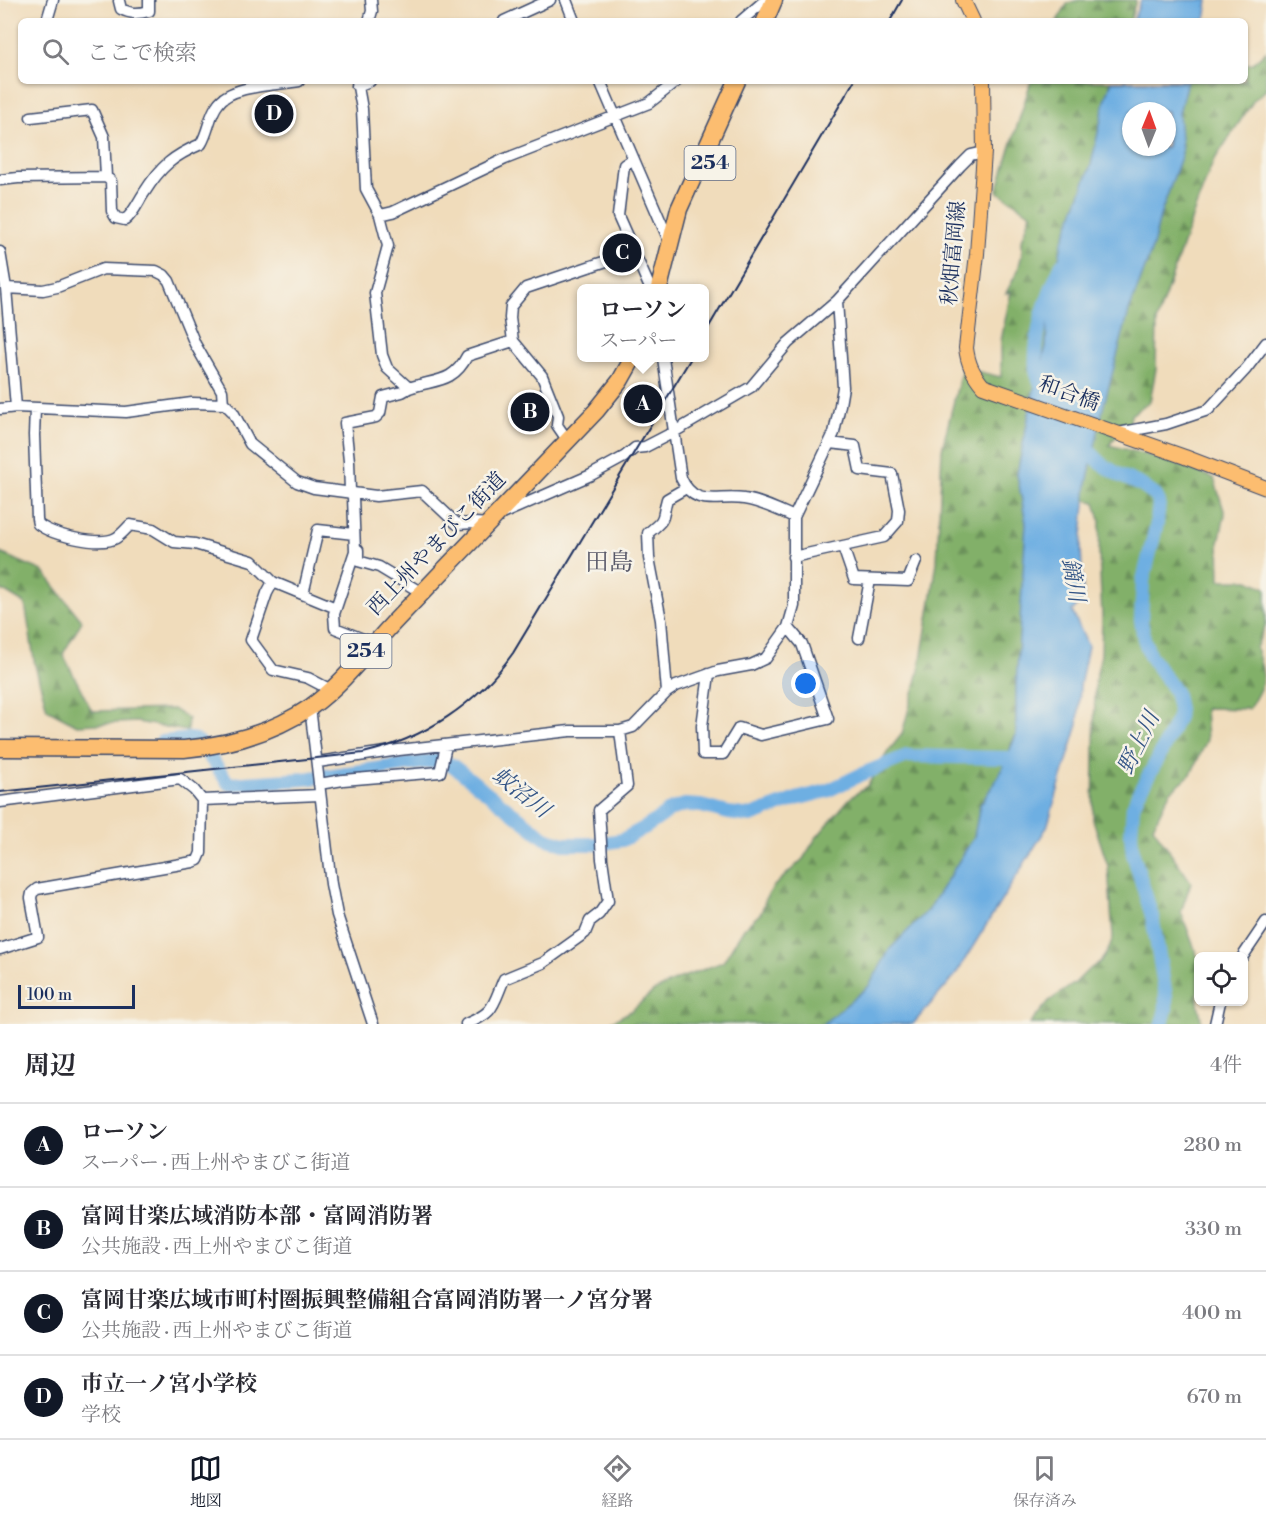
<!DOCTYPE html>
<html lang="ja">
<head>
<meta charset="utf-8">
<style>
  body { margin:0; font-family:"Libre Bodoni","Noto Serif JP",serif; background:#f7f7f7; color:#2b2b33 }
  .controls { position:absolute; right:18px; bottom:18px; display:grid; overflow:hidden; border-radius:9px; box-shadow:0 2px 4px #0004 }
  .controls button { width:54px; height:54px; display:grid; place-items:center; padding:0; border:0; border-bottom:2px solid #e1e1e2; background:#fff; color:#2b2b33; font:30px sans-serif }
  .compass { position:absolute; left:1122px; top:102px; width:54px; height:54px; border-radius:50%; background:#fff; box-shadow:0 2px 4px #0004; rotate:1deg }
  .scale { position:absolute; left:18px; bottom:15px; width:117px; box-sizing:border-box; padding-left:6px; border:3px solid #1b2f5e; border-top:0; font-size:16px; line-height:21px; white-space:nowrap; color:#1b2f5e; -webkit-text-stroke:4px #f7f3e8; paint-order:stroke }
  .you { position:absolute; left:806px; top:684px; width:21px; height:21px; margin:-15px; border:4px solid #fff; border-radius:50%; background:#1a73e8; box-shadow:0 0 0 9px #1a73e833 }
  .badge { display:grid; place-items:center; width:39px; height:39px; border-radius:50%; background:#111827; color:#fff; font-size:20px; font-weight:700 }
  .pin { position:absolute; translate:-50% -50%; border:3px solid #fff; box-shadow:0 2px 6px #0006 }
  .popup { position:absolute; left:577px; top:284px; width:132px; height:78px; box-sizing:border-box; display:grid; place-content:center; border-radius:9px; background:#fff; filter:drop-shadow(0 2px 4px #0005); font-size:20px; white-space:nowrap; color:#7c7c81 }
  .popup b { font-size:22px; color:#2b2b33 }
  .popup::after { content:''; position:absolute; left:50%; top:100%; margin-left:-12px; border:12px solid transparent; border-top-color:#fff }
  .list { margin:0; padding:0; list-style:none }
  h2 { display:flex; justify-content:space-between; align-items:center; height:78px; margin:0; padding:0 24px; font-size:26px }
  h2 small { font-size:20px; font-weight:400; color:#7c7c81 }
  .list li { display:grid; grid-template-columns:39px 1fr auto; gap:18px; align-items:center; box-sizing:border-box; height:84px; padding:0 24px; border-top:2px solid #e1e1e2 }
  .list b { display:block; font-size:22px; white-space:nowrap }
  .list p { margin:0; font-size:20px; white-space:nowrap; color:#7c7c81 }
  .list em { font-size:20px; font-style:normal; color:#7c7c81 }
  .icon { flex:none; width:33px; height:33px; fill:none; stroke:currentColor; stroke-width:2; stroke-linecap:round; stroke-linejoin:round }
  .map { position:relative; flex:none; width:1266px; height:1024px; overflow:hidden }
  .search { position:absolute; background:#fff; box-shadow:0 2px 4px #0004; left:18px; right:18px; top:18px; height:66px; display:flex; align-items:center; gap:15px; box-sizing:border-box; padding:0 21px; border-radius:9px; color:#7c7c81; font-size:22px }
  .sheet { height:414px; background:#fff }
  nav { display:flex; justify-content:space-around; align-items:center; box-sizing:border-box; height:84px; border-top:2px solid #e1e1e2; background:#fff; font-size:16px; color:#7c7c81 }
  nav a { display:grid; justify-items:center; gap:3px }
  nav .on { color:#111827 }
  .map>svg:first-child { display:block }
  .forest { fill:url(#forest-firs); stroke:#4e7064; stroke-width:1.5; fill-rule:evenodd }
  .water { fill:#6eafe2; stroke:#446fa0; stroke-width:1.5; fill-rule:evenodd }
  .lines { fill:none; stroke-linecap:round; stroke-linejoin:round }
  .river { stroke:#6eafe2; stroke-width:14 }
  .minor-casing { stroke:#3b496c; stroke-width:13 }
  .major-casing { stroke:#3b496c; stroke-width:16 }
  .highway-casing { stroke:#3b496c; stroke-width:19 }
  .minor { stroke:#fff; stroke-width:10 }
  .major { stroke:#fcbd6f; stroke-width:14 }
  .highway { stroke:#fcbd6f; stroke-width:16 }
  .rail { stroke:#1b2f5e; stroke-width:2 }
  .labels { text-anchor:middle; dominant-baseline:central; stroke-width:5; stroke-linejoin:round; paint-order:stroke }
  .shield { fill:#f7f3e8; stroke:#5d6a87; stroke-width:1.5 }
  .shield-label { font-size:20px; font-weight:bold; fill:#1b2f5e }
  .street-label { font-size:21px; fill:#1b2f5e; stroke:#f7f3e8 }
  .water-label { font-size:22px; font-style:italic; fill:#345586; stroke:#f7f3e8 }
  .quarter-label { font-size:24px; fill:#585969; stroke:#f7f3e8 }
</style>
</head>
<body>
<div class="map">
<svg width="1266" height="1024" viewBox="0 0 1266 1024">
  <defs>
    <pattern id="forest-firs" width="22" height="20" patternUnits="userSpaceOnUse" patternTransform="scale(1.5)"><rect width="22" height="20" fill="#82b069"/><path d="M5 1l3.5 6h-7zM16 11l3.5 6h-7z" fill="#6a905a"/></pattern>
  </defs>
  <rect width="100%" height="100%" fill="#f7f3e8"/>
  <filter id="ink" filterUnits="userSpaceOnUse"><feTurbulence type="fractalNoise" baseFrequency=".0167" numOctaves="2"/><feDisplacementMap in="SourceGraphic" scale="12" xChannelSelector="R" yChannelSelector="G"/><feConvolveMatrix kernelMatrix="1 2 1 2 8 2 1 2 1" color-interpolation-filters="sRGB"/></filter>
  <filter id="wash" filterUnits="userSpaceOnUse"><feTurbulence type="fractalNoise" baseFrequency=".008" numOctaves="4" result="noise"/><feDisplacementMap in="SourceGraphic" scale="24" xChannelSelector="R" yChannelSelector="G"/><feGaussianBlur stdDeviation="1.35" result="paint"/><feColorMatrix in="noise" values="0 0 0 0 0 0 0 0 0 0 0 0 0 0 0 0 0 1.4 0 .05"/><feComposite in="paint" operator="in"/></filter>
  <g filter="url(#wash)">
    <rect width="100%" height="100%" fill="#f0dcbb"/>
    <!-- forest -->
    <path class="forest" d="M1079,0H1136L1130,21H1057L1068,3Z
      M1266,51V90L1254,100L1213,162L1194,212L1157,320L1156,369L1150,401L1131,415L1130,422L1109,445L1163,459L1214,478L1225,514L1219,542L1220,580H1249L1266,588V624L1256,648C1266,680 1266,680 1249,709L1205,708L1207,740L1191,774L1170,792L1153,827L1191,882L1181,912L1198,958V1003L1202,1024H1030L1049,1001L1075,983L1087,971L1101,961L1108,951L1113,937L1108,866L1093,820L1095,683L1101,654L1102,617L1099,554L1100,520L1095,502L1088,500L1082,503L1018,779L855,1024H607L631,1011L654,991L678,979L723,962L744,928L761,913L766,898L774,886L803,859L816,838L850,798L868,785L887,753L902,734L919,671L930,607L937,562L942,449L962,368L1001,377V341L1011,291L1006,293L1018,270L1022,254V240L1031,214L997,191L1031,81H1245V64H1252ZM1131,111H1167V147H1131Z
      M0,553L43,571L82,621L63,654L92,711L173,709L188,719L187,731L137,722L77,725L47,709L35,665L25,604L0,589Z"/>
    <!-- water -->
    <path class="water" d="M1141,0H1208L1205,21H1133Z
      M1112,81H1187L1179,113L1182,154L1160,216L1153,246L1129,311L1103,408L1087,483L1081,546L1083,600L1072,611L1088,646L1080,685L1078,724L1047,827L954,977L913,1024H823L869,986L890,949L929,909L974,837L980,805L999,776L1016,735V687L1026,523L1017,474L1034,389L1046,347L1047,317L1062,243L1091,165L1105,101ZM1131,111H1167V147H1131Z"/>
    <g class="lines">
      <!-- river -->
      <path class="river" d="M1043,392C1042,384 1037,377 1036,369C1034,331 1046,298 1062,264
        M1083,440L1089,451L1103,465L1121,476L1141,485L1156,496L1159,502L1157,523L1143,581L1141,620L1144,639L1150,656L1175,691L1179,709L1178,717L1159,757L1138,794L1133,807L1131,835L1133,854L1152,916L1166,996V1009L1162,1024
        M162,742L190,739L199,742L229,784L304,779L440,760L452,765L545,838L564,844H596L622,840L646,827L672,809L685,805L701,806L728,813L751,816L796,799L827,791L862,774L907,756L1010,758L1023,761"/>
    </g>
  </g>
  <g filter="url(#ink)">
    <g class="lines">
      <!-- minor casing -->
      <g class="minor-casing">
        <path id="minor" d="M566,0L574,21
          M119,1L121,9C131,14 138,14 149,11V0
          M48,17L53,0
          M369,21L372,11L371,0
          M504,21L550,0
          M741,21L762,3L773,2
          M357,81L362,109L366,189L380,215L388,246L375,293L382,355L387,368L409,388L402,392L383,397L380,413L376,417L345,423L349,461L350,491L353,497L355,551L334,614L335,628L373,643
          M600,81L670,243
          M357,86L370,81
          M31,117L92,110L104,137L106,177L111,181L112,211L116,218L125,220C134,213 138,202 144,193C161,166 173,156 201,144C209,131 209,115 218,104C230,85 278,85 299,81
          M633,159L624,165L618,216L650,288
          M0,180L18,178L106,177
          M380,215L393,212L505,159L649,103L677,81
          M0,252L6,288L16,407
          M6,288L43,290L57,287L103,269L156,271L164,275L169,281L195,344L222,391L223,404
          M663,358L681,478C695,509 717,495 744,499C760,501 778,510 794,517
          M409,388C434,379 453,384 467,356L513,341
          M0,409L16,407L126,412L192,403L225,404L233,412L250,444L297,482L314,488L376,496L422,491L457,524L475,523L489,524
          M35,409L34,435L37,519L38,524C52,535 99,547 116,538C121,535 126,529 130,525L153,529L174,542L195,544L252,561L273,582L336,608
          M1118,433L1166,424L1208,410L1246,369L1266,343
          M568,441L557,425L558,416L542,376L513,341L510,318L511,306L526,288L633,252
          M504,513L591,475L624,457L635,448L645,447L674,432L751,387L788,343L837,301L960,166L971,155L984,152
          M843,547L854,579L908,581L916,561
          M358,550V561L379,567L422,593
          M793,557L884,537L898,521L899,510L892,474L860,470L855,446L830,443
          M273,582L267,593L251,640L273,670L308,678L331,690
          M303,594L318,530L354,534
          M859,638L870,580
          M709,674L702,726L703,754H723L739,728L761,735L828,719L802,644L788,627
          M667,692L661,620L649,558L648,533C668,517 661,520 667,499L686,488
          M310,707L331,884L337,915L373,1024
          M318,762L399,750L570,731H620L633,727L667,692L676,686L718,671L751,665L766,658L788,627L794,606V517L834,433L840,405L843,387L837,301
          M319,784L343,780L440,772L446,746
          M202,800L320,795
          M0,802L180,779L194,790L202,800L201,853L198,860L193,862L37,889L32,893L31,898L38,937L0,949
          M1243,956L1266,922
          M466,1024C495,1012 492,1007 504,979L543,963L585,933L590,921L599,914L608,901L602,859L599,810L627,786L620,731
          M1215,1024L1220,1002"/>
      </g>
      <!-- major casing -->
      <g class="major-casing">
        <path id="major" d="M963,0L973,21
          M983,81L984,152L977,254L966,348C968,364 973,374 983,386L1185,457L1266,488"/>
      </g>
      <!-- highway casing -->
      <g class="highway-casing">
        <path id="highway" d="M765,21L774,0
          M659,288L679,209L737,81
          M0,748L184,749C229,745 274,732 312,706C345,682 370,647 398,618C464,549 530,480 596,411L620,381L633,358"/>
      </g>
      <!-- minor -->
      <use href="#minor" class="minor"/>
      <!-- major -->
      <use href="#major" class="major"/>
      <!-- highway -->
      <use href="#highway" class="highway"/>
      <!-- rail -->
      <path class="rail" d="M890,21L902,0
        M704,335L854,81
        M0,792L363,753C424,739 477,704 513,653L691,358"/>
    </g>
  </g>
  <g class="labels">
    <!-- shield labels -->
    <g class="shield">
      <rect x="684.5" y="146" width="51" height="34" rx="4.5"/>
      <rect x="340.5" y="634" width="51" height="34" rx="4.5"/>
    </g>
    <g class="shield-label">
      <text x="710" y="163">254</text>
      <text x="366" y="651">254</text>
    </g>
    <!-- street labels -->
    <g class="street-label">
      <text transform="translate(954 253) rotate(-85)">秋畑富岡線</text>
      <text transform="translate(1069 394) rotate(20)">和合橋</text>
      <text transform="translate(437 544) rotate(-46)">西上州やまびこ街道</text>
    </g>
    <!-- water labels -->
    <g class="water-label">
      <text transform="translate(1073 580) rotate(80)">鏑川</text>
      <text transform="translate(1139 743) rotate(-64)">野上川</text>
      <text transform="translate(521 793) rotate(38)">蚊沼川</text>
    </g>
    <!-- quarter labels -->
    <g class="quarter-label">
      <text x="609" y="563">田島</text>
    </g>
  </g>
</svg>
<div class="controls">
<button><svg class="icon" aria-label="locate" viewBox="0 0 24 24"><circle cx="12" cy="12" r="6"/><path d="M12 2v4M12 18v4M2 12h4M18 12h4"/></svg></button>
</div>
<svg class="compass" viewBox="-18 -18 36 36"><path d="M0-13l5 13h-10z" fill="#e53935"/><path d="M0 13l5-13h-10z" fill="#7c7c81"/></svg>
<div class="scale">100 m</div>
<div class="you"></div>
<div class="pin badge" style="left:643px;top:404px">A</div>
<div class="popup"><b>ローソン</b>スーパー</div>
<div class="pin badge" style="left:530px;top:412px">B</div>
<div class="pin badge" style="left:622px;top:253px">C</div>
<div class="pin badge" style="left:274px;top:114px">D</div>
<div class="search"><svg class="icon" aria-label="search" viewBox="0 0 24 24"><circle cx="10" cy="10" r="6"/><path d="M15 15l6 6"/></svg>ここで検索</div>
</div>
<section class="sheet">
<h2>周辺<small>4件</small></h2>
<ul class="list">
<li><span class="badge">A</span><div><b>ローソン</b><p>スーパー · 西上州やまびこ街道</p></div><em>280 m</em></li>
<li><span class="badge">B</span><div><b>富岡甘楽広域消防本部・富岡消防署</b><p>公共施設 · 西上州やまびこ街道</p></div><em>330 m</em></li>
<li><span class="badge">C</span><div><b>富岡甘楽広域市町村圏振興整備組合富岡消防署一ノ宮分署</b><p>公共施設 · 西上州やまびこ街道</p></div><em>400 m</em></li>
<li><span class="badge">D</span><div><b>市立一ノ宮小学校</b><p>学校</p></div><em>670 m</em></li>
</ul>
</section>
<nav>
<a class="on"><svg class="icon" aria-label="map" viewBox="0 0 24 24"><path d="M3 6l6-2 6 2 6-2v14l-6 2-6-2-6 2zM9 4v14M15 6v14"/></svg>地図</a>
<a><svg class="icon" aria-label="directions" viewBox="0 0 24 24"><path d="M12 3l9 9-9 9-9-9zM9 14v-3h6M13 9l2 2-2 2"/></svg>経路</a>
<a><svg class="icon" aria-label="saved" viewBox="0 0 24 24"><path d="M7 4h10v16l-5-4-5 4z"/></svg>保存済み</a>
</nav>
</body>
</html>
